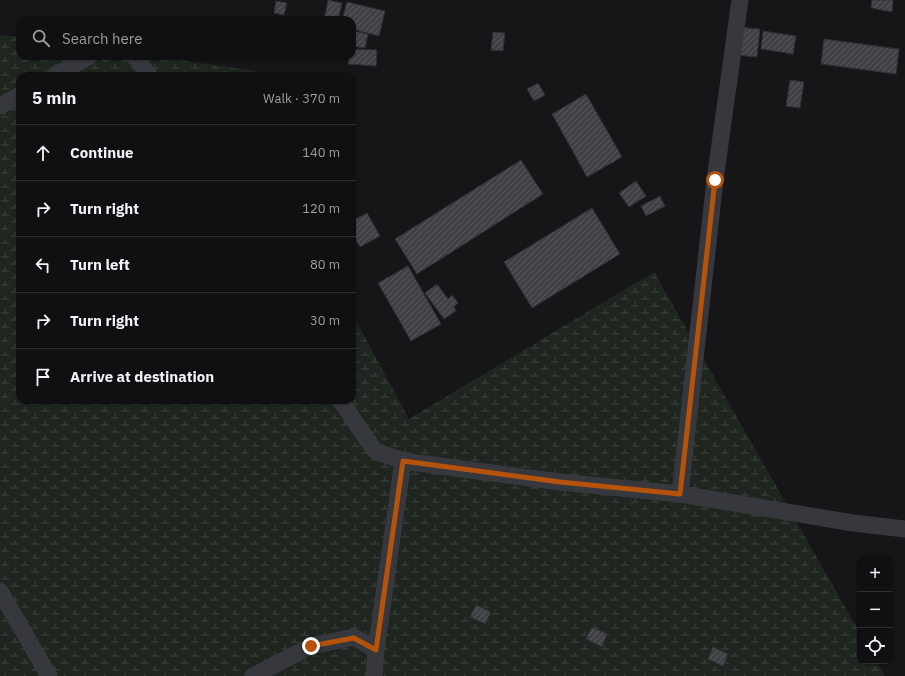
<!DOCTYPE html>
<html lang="en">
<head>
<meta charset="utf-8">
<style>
  body { margin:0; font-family:"IBM Plex Sans",sans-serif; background:#1e1e20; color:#f1f3f6 }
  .controls { position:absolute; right:12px; bottom:12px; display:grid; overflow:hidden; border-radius:8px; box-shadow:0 1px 3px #0004 }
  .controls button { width:36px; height:36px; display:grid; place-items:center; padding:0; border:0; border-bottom:1px solid #303032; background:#101012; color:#f1f3f6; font:20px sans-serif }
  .stop { position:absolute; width:12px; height:12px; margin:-9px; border:3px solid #b45309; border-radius:50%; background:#fff }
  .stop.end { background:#b45309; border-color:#fff; box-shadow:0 1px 4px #0008 }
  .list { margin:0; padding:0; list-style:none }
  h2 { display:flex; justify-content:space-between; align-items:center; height:52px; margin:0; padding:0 16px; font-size:17px }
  h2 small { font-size:13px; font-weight:400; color:#9c9d9f }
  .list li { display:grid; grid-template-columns:26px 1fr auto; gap:12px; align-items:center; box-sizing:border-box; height:56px; padding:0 16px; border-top:1px solid #303032 }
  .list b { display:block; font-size:15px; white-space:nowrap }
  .list em { font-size:13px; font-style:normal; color:#9c9d9f }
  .icon { flex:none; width:22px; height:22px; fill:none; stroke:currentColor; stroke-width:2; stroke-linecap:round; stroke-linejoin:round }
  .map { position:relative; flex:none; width:905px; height:676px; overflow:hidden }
  .search { position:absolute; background:#101012; box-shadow:0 1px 3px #0004; left:16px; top:16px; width:340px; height:44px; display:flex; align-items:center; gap:10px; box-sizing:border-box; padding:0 14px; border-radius:12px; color:#9c9d9f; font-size:15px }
  .panel { position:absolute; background:#101012; box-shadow:0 1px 3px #0004; left:16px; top:72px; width:340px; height:332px; border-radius:12px }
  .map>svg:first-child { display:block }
  .wetland { fill:url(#wetland-marsh) }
  .building { fill:url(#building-hatch); stroke:#303034 }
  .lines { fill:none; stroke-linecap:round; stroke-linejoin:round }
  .minor { stroke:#37383d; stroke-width:17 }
  .route { stroke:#b45309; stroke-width:5 }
</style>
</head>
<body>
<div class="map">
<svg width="905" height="676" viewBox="0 0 905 676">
  <defs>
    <pattern id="wetland-marsh" width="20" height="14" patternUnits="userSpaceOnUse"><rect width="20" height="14" fill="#1e261f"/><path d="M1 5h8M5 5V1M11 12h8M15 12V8" fill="none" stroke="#3c433d"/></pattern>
    <pattern id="building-hatch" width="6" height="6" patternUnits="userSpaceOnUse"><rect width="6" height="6" fill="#404145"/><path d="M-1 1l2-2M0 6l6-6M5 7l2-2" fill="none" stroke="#595a5e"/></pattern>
  </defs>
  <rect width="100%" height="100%" fill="#161618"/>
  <!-- wetland -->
  <path class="wetland" d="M0,35L20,37V56H152L255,71L256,76H20V400H352V313L409,419L654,272L860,633V661H876L885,676H0Z"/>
  <!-- building -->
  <path class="building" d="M328,0L342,3L338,20H324Z
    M872,0H893L892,12L871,8Z
    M276,1L287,3L284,15L274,13Z
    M347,2L385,11L379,36L352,29V20H342Z
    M738,27L760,29L757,57L736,55Z
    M352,31L368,34L365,48L352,46Z
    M763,31L796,36L793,54L761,49Z
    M493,32L505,33L503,51L491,50Z
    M824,39L899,49L896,74L821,64Z
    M352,49L377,50L376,66L348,64L349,56H352Z
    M790,80L804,82L800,108L786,106Z
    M538,83L545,95L534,101L527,89Z
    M586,94L622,157L587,177L552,114Z
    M521,160L543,194L417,274L395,239Z
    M636,181L646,196L629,207L619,193Z
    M660,196L665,206L646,216L641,206Z
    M592,208L620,254L532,308L504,262Z
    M367,213L380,236L360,247L352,234V221Z
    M408,266L441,324L411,341L378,283Z
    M437,284L448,299L452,295L458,303L454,307L456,311L444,319L425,293Z
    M476,605L491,612L485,624L470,617Z
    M592,627L607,634L602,647L586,639Z
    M713,647L728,654L723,666L708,659Z"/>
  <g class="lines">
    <!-- minor -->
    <path class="minor" d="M134,56L150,76
      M54,76L90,56
      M0,106L20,95
      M340,400L375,451L403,461L560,482L680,494L853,523L905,529
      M680,494L715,180L740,0
      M0,591L49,676
      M376,650L403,461
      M253,676L311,646L354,637L376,650L374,676"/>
  </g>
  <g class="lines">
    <!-- route -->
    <path class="route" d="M311,646L354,638L376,650L403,461L560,482L680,494L715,180"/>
  </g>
</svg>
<div class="controls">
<button>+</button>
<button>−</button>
<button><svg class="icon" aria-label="locate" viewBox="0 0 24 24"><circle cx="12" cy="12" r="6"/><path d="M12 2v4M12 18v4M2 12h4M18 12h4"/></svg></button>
</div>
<div class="stop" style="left:715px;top:180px"></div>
<div class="stop end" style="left:311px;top:646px"></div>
<div class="search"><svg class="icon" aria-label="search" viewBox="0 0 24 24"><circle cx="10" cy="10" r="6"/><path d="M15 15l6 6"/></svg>Search here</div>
<section class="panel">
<h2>5 min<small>Walk · 370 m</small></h2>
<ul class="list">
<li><svg class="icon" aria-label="ahead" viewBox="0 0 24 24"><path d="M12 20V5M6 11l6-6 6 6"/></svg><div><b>Continue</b></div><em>140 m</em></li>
<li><svg class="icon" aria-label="right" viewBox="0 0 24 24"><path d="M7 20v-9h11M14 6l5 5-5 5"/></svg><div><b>Turn right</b></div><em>120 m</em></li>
<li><svg class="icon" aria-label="left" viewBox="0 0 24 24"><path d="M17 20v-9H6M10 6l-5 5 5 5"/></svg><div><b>Turn left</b></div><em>80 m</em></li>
<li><svg class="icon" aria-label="right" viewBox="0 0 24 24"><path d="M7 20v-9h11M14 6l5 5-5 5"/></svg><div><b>Turn right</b></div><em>30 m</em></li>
<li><svg class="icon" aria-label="arrive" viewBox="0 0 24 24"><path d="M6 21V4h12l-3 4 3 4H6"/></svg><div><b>Arrive at destination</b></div></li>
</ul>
</section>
</div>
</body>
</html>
